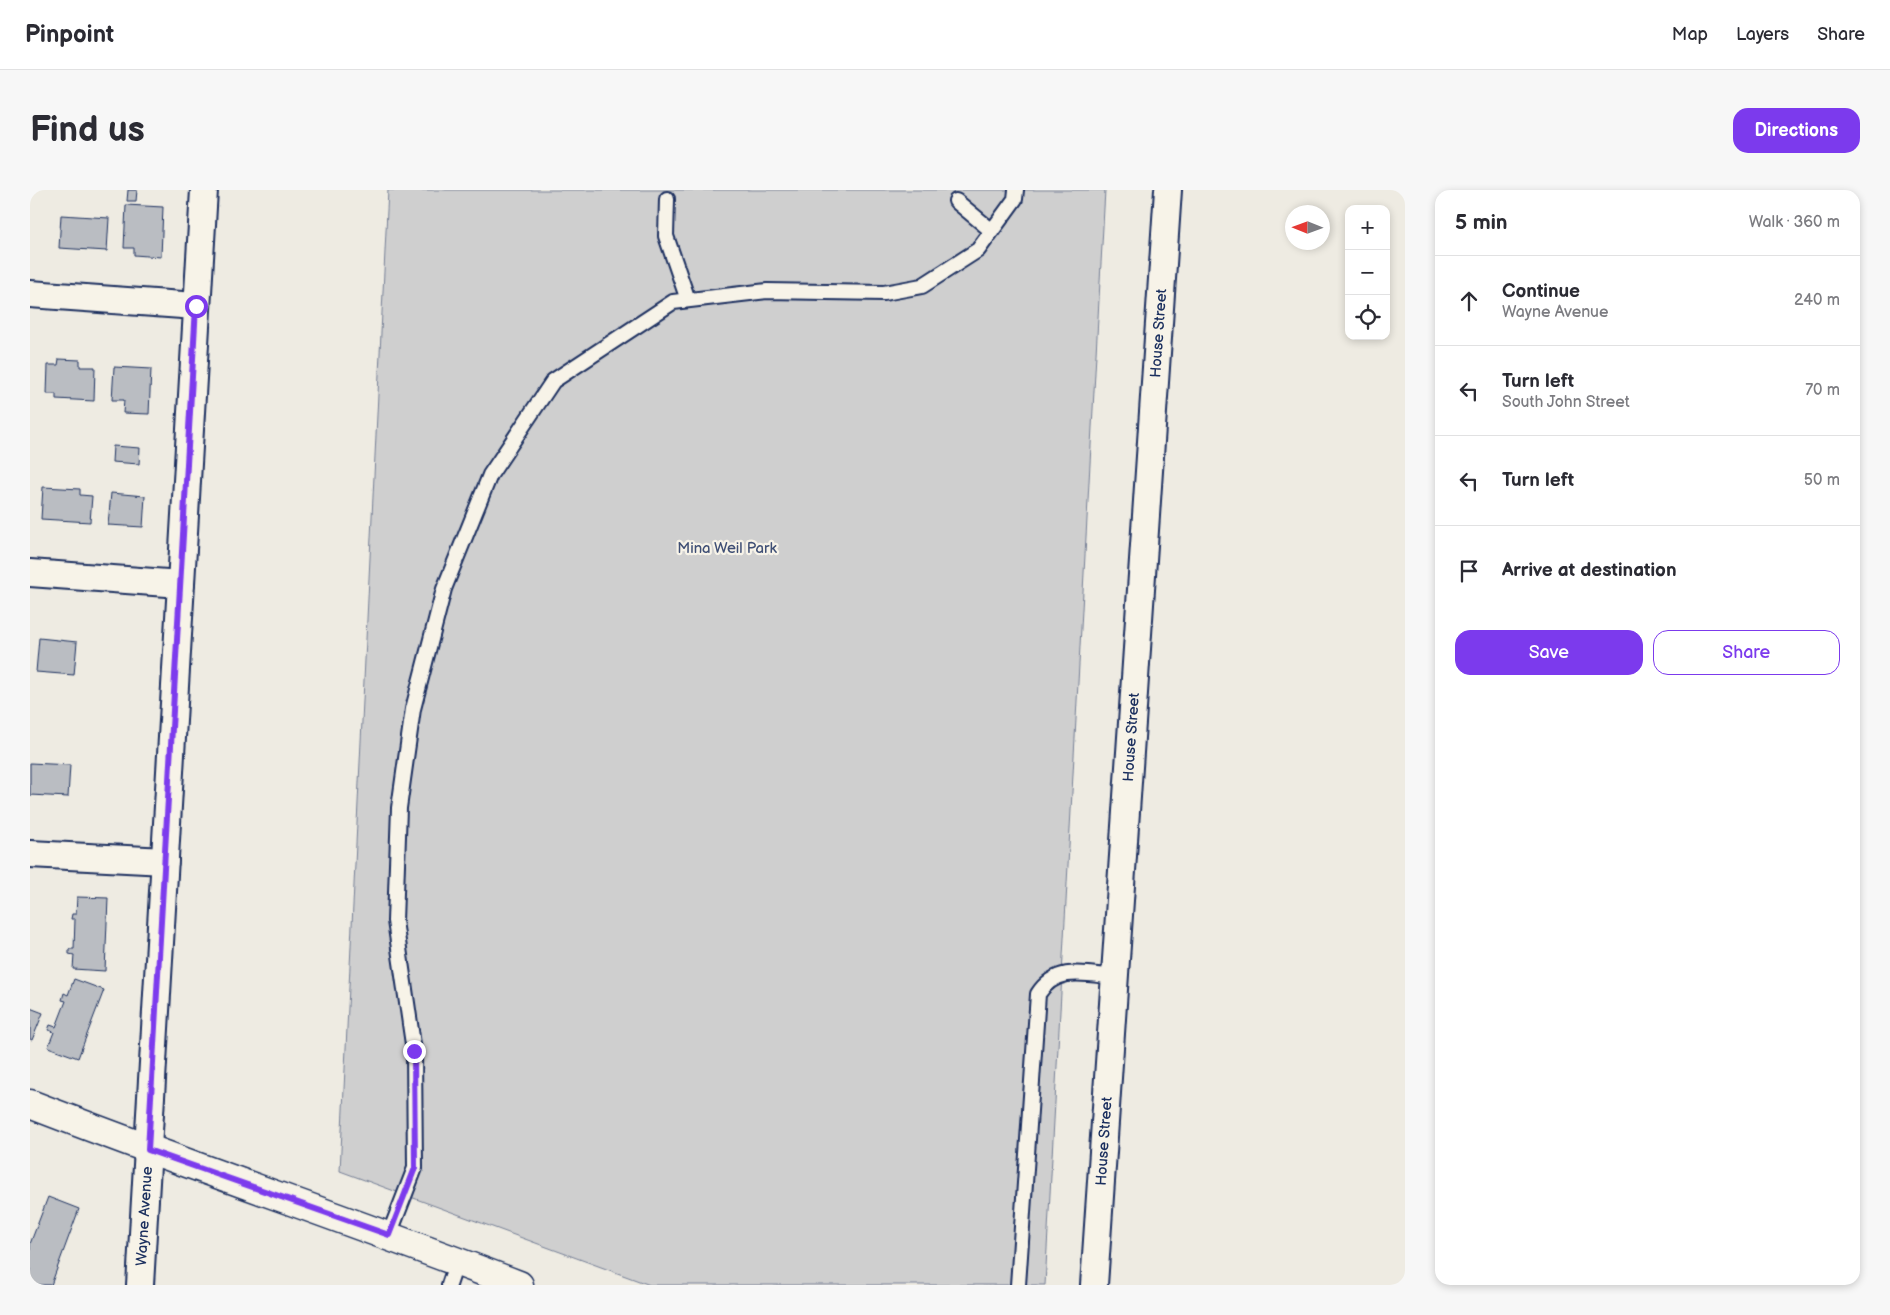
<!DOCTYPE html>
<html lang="en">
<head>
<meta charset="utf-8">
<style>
  body { margin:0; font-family:"Balsamiq Sans",sans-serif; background:#f7f7f7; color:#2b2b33 }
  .controls { position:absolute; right:15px; top:15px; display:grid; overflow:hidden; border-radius:10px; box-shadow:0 2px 8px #0003 }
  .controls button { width:45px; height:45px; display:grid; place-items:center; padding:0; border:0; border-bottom:1px solid #e1e1e2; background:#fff; color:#2b2b33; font:25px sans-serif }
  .compass { position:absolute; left:1255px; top:15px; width:45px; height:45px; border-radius:50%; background:#fff; box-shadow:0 2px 8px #0003; rotate:271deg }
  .stop { position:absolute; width:15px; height:15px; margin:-11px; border:4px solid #7c3aed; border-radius:50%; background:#fff }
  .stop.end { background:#7c3aed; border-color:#fff; box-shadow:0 1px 5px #0008 }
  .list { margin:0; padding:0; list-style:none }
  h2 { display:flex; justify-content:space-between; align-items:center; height:65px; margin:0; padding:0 20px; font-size:21px }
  h2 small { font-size:16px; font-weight:400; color:#7c7c81 }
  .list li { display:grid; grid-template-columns:32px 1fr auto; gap:15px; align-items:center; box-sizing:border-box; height:90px; padding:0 20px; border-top:1px solid #e1e1e2 }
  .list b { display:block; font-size:19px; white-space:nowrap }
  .list p { margin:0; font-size:16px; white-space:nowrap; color:#7c7c81 }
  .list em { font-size:16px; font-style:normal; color:#7c7c81 }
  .actions { display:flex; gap:10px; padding:15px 20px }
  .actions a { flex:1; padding:11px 0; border:1px solid #7c3aed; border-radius:15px; text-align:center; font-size:18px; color:#7c3aed }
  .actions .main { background:#7c3aed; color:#fff }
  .icon { flex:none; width:28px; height:28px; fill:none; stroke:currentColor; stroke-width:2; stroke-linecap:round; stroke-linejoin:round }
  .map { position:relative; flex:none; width:1375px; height:1095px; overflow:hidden; border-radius:15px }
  header { display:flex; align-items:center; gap:30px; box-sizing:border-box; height:70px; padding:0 25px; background:#fff; border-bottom:1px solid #e1e1e2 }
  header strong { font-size:24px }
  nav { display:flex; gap:28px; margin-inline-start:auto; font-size:18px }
  .intro { display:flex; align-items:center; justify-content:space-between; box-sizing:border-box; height:120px; padding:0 30px }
  h1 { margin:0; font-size:35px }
  .button { padding:12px 22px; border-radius:15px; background:#7c3aed; color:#fff; font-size:18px; font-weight:700 }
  main { display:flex; gap:30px; padding:0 30px }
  aside { flex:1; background:#fff; border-radius:15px; box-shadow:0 2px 8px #0003 }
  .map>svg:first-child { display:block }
  .green { fill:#cfcfcf; stroke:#757f96 }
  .building { fill:#babdc2; stroke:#1b2f5e }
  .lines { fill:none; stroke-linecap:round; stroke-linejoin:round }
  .lane-casing { stroke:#1b2f5e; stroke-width:18 }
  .street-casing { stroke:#1b2f5e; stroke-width:30 }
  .secondary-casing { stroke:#1b2f5e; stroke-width:31 }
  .lane { stroke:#f7f3e8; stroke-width:14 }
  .street { stroke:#f7f3e8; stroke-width:26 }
  .secondary { stroke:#f7f3e8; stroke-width:28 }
  .route { stroke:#7c3aed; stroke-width:6 }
  .labels { text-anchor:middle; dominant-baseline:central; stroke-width:4.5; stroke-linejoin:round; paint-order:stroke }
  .street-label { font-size:15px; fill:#1b2f5e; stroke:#f7f3e8 }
  .park-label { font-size:15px; fill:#3f4f75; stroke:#f7f3e8 }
</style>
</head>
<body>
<header>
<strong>Pinpoint</strong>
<nav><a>Map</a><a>Layers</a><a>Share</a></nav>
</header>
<div class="intro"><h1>Find us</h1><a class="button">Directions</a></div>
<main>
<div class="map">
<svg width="1375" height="1095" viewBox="0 0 1375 1095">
  <rect width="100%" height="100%" fill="#eeebe2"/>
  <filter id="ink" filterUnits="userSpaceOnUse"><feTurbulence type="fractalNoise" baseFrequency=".02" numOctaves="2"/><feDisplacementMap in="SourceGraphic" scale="10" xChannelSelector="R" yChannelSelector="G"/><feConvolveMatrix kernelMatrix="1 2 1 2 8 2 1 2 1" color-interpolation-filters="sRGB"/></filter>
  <g filter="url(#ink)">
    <!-- green -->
    <path class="green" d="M358,0H1075L1015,1095H620L310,981Z"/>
    <!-- building -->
    <path class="building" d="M98,0H107L106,11H97Z
      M96,15L133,17L131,67L104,65V58H94Z
      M31,25L79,28L77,61L29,58Z
      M29,169L50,170V177H65L64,211L26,209V204H17L18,175H28Z
      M84,177L121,179L119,224L93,223L94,210H82Z
      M83,256L110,258L109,274L82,272Z
      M13,297L50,299V305L62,306L60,332L11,329Z
      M81,303L115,306L113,337L78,335Z
      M9,448L47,452L44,485L6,482Z
      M0,573L40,575L38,607L0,605Z
      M47,707L78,708L75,781L43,779L44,765L39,764V759H44L45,729H41L42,724H46Z
      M44,789L74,800L48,868L18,857L24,842L18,840L20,835L26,837L36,811L32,810L34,803L38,805Z
      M0,818L13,823L2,850L0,849Z
      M18,1007L49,1019L21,1095H0V1054Z"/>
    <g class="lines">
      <!-- lane casing -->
      <g class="lane-casing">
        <path id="lane" d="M637,9L636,46L658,110
          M926,11L962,41
          M359,1045L385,978L384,861L365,731L369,618L383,519L414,399L460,285L523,191L643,112L737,101L854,103L892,96L948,60L985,9L986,0
          M419,1095L427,1071
          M988,1095L1008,804C1027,775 1055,784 1085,787"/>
      </g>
      <!-- street casing -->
      <g class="street-casing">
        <g id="street">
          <path d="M0,104L166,116"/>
          <path d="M0,383L151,394"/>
          <path d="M0,664L135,671"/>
          <path id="s1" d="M110,1095L174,0"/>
          <path id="s2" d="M1064,1095L1138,0"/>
        </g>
      </g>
      <!-- secondary casing -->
      <g class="secondary-casing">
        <path id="secondary" d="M0,914C162,977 327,1033 489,1095"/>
      </g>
      <!-- lane -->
      <use href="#lane" class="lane"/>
      <!-- street -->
      <use href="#street" class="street"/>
      <!-- secondary -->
      <use href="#secondary" class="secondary"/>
    </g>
  </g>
  <g class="lines" filter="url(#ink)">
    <!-- route -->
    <path class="route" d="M166,116L118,960L359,1045L385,978L384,861"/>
  </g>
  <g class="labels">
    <!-- street labels -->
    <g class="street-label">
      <text stroke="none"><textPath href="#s2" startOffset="954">House Street</textPath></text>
      <text stroke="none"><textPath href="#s2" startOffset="549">House Street</textPath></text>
      <text stroke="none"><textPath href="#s2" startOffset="144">House Street</textPath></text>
      <text stroke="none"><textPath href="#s1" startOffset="69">Wayne Avenue</textPath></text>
    </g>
    <!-- park labels -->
    <g class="park-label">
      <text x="697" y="358">Mina Weil Park</text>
    </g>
  </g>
</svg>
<div class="controls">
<button>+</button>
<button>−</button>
<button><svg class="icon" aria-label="locate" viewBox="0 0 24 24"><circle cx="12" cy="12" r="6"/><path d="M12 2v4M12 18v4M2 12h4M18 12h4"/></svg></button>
</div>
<svg class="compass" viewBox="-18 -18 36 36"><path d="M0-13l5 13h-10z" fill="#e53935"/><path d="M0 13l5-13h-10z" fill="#7c7c81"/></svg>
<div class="stop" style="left:166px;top:116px"></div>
<div class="stop end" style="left:384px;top:861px"></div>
</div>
<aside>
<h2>5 min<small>Walk · 360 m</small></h2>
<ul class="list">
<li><svg class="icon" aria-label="ahead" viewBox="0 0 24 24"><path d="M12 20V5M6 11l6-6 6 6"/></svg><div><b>Continue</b><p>Wayne Avenue</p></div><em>240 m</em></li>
<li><svg class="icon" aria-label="left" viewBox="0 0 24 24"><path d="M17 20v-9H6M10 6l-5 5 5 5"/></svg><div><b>Turn left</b><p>South John Street</p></div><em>70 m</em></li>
<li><svg class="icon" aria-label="left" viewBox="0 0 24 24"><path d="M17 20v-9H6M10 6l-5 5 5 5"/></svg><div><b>Turn left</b></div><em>50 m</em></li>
<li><svg class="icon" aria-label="arrive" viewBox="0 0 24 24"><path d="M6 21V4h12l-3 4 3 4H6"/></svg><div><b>Arrive at destination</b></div></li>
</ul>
<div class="actions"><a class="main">Save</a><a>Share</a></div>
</aside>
</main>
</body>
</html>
